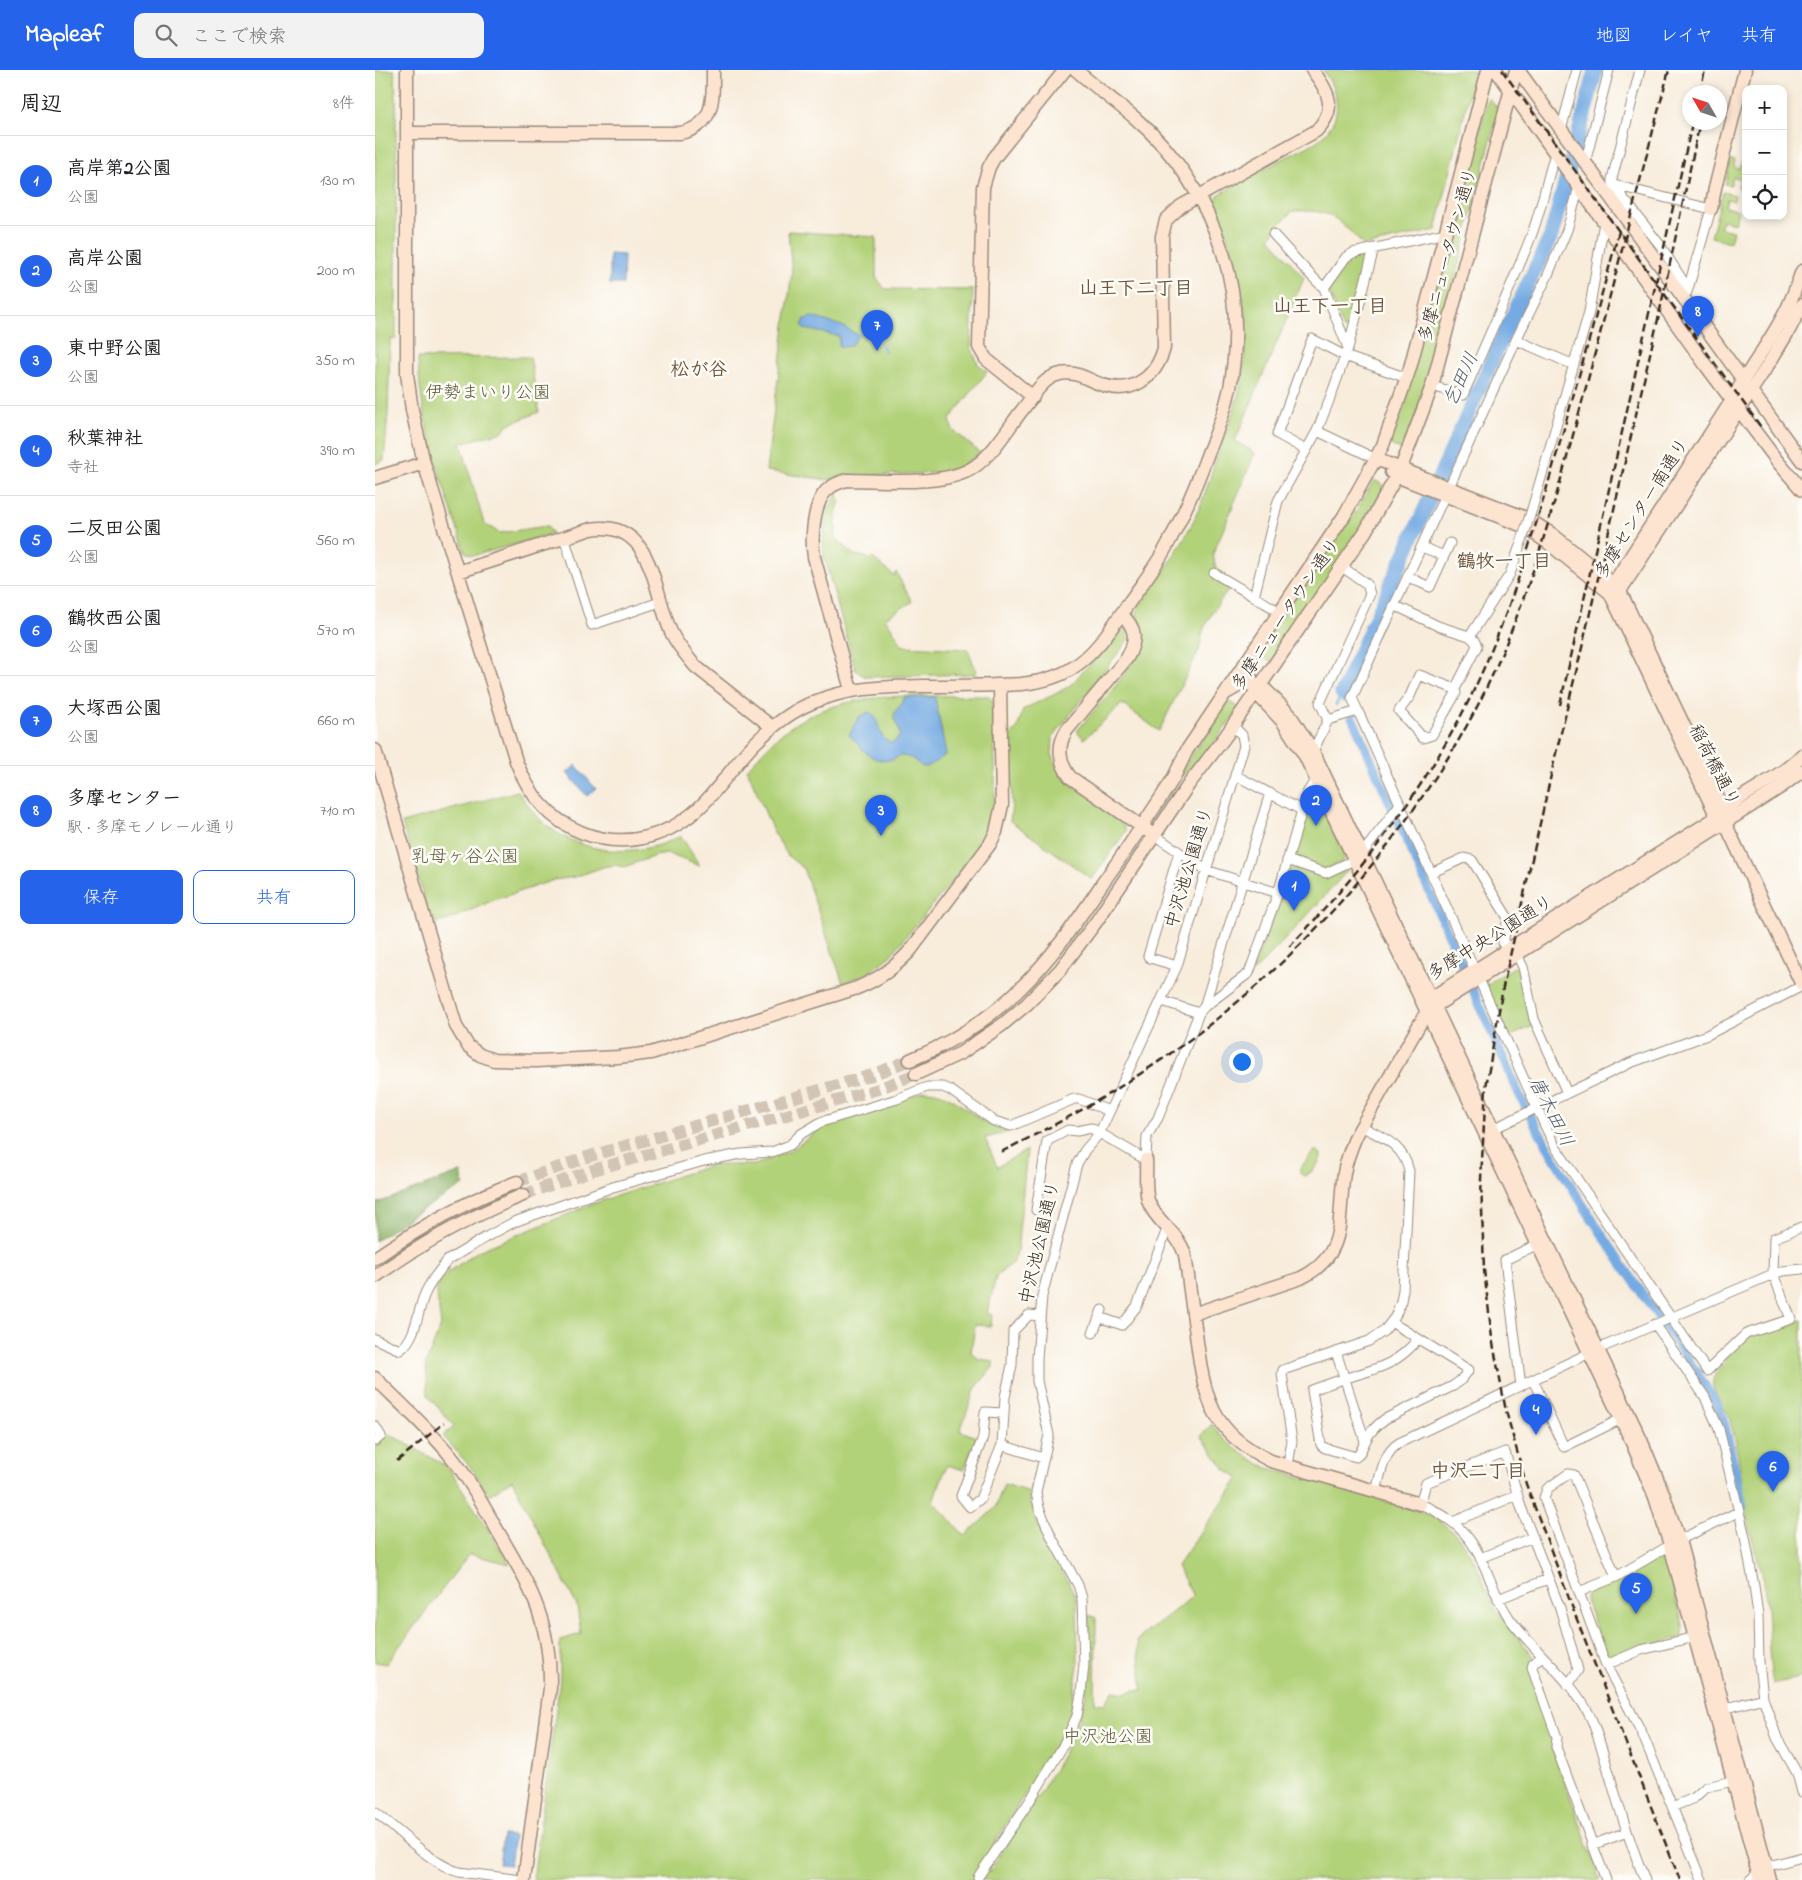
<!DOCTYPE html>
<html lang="ja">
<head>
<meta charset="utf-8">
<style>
  body { margin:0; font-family:"Indie Flower","Klee One",sans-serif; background:#f2f2f2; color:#202124 }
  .controls { position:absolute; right:15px; top:15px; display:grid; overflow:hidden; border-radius:10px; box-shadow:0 2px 8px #0003 }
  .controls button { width:45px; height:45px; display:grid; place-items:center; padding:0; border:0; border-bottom:1px solid #e0e0e0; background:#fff; color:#202124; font:25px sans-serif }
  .compass { position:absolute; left:1307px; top:15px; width:45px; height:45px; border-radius:50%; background:#fff; box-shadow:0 2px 8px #0003; rotate:309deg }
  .you { position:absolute; left:866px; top:991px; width:18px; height:18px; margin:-12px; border:4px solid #fff; border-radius:50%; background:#1a73e8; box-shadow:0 0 0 8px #1a73e833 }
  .badge { display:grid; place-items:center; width:32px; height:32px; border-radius:50%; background:#2563eb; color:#fff; font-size:16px; font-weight:700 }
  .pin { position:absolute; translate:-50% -41px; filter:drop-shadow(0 1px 2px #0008) }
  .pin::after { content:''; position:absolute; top:26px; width:18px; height:15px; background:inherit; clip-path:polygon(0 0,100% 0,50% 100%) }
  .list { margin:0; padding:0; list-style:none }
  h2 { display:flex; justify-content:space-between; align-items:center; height:65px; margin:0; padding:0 20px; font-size:21px }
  h2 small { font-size:16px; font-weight:400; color:#757577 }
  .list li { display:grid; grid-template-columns:32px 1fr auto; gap:15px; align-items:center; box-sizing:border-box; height:90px; padding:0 20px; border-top:1px solid #e0e0e0 }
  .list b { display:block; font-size:19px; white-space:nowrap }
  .list p { margin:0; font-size:16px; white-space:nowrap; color:#757577 }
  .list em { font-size:16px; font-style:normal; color:#757577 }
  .actions { display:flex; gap:10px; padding:15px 20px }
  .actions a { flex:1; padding:11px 0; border:1px solid #2563eb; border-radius:10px; text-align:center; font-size:18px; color:#2563eb }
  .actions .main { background:#2563eb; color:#fff }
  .icon { flex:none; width:28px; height:28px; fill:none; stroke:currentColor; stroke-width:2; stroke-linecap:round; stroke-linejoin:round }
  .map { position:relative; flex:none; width:1427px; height:1810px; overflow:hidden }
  header { display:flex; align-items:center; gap:30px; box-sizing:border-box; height:70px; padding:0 25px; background:#2563eb; color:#fff }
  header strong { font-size:24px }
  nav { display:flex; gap:28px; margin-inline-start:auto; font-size:18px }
  .search { width:350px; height:45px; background:#f2f2f2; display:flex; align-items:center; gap:12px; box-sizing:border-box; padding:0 18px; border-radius:10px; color:#757577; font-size:19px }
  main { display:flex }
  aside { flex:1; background:#fff }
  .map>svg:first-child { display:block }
  .green { fill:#b2d279; stroke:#767e4c }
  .forest { fill:#8db469; stroke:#646f44 }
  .water { fill:#75aae2; stroke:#586a80 }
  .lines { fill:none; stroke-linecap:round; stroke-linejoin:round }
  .stream { stroke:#75aae2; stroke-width:2.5 }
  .canal { stroke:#75aae2; stroke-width:9 }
  .river { stroke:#75aae2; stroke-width:15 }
  .secondary-tunnel { stroke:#d2c5b5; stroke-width:12; stroke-dasharray:12 6; stroke-linecap:butt }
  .street-casing { stroke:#9a8b7c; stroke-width:11 }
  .secondary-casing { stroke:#9a8b7c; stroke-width:15 }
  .street { stroke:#fff; stroke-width:9 }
  .secondary { stroke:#fde4d1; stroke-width:12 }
  .rail { stroke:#3b2a1e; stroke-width:2.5; stroke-dasharray:8 4; stroke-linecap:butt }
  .street-bridge-casing { stroke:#9a8b7c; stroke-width:11; stroke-linecap:butt }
  .street-bridge { stroke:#fff; stroke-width:9 }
  .labels { text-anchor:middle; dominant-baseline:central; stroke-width:5; stroke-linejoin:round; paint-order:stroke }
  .street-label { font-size:18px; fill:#3b2a1e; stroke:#fdfcf7 }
  .park-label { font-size:18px; fill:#5f5c39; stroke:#fdfcf7 }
  .neighbourhood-label { font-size:19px; font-weight:bold; fill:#72543b; stroke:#fdfcf7 }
  .water-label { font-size:19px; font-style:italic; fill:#525d6c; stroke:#fdfcf7 }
</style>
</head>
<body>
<header>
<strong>Mapleaf</strong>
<div class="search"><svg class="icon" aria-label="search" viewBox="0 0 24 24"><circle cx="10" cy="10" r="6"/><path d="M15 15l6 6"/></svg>ここで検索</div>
<nav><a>地図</a><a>レイヤ</a><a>共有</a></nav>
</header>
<main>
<aside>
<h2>周辺<small>8件</small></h2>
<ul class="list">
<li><span class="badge">1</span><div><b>高岸第2公園</b><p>公園</p></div><em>130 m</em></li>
<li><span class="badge">2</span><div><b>高岸公園</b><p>公園</p></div><em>200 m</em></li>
<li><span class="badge">3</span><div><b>東中野公園</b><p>公園</p></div><em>350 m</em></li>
<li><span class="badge">4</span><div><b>秋葉神社</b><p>寺社</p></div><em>390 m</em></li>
<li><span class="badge">5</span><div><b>二反田公園</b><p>公園</p></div><em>560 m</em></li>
<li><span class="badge">6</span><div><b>鶴牧西公園</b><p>公園</p></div><em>570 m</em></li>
<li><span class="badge">7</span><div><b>大塚西公園</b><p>公園</p></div><em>660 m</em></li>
<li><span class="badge">8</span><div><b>多摩センター</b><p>駅 · 多摩モノレール通り</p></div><em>710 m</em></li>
</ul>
<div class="actions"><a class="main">保存</a><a>共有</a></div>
</aside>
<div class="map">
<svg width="1427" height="1810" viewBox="0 0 1427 1810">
  <rect width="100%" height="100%" fill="#fdfcf7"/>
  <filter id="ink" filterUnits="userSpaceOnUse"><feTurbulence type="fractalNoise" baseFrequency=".02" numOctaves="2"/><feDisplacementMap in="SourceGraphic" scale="10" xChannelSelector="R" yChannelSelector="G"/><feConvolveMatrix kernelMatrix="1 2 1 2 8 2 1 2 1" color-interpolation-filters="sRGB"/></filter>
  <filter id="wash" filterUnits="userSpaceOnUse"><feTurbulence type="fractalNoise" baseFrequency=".0096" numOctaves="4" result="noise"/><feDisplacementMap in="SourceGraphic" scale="20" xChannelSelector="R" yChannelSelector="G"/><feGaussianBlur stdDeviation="1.12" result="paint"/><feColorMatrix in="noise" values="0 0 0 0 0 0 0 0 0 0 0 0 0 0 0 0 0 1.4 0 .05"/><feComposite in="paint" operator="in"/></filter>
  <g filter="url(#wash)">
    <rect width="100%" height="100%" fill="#f8ecdb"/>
    <!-- green -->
    <path class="green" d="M0,0H19L21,29V269L15,270L13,343L9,390L0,394Z
      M948,0H1100L1061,160L989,176C963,149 958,139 918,141L901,158L895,168L929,208L860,371L880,383L838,484L841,499L857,514L837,543L828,560L824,580L784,661L747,634L709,669L702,661C718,641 762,596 766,573C768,561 761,551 762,539C785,508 808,475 824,439C831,422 836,404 842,386C849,367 857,348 862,329C881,263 866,194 839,133L843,125C863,114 884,102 904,91C916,84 938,76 948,66C969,45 963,22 948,0Z
      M1113,28L1124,39L1052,315L1028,380L1013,374L1091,102L1103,67Z
      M1356,90L1360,91L1359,97L1365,99L1367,92L1371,96V111L1368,119L1363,117L1365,109L1358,107L1356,115L1350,114Z
      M1348,122L1360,125L1359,131L1352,129L1350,137L1363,140L1360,153L1347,150L1345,158L1358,161L1355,172L1336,167Z
      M413,161L501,167V207L510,219L598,220L596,277L603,294L612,302L575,349L577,359L605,383L585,397L563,403L467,406L453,410L391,401L417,202Z
      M989,185L993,189L973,259H968L954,220C956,210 968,193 977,187C980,185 985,185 989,185Z
      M155,287L164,342L132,355L127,362L86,373L109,454L125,463L172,456L177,464L97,486L90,482C69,416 45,358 43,288Z
      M999,410L1010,416L987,457L897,593L883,583L954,477L976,450Z
      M463,424L465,431L461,443V468L479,485L491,487L495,490L498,488L519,506L521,502L537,532L510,548L528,576L593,579L602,604L491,607L481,601L449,487C447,466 449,441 463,424Z
      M752,559L753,570L678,667L677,684L683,701L696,714L746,749L751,761L717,809L635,751L637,735L635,666L642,659L648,640C663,631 680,626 695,615C701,611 703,606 708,601C723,587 735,576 748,560Z
      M613,626L618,631L620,697V735L611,771L515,886L492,904L468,913L428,798L413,786L398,761L372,699C384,686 396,672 410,661C466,617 546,627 613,626Z
      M855,631L864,638L835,679L808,706L806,704L814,689Z
      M143,721C151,733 159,745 170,754C209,786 263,788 306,766L325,796L293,784L280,786L249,797L240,795L228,797L200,807L179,810L119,830L71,851L56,853L27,753Z
      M941,727L970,786L967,792L951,799L921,790L919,785L935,728Z
      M919,797L952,808L970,799L973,800L921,858L877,903L907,824L913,801Z
      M1139,897L1144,899L1158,956L1134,967L1112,919L1114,913Z
      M550,1021C576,1021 590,1041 611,1053C618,1057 626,1059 633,1062L610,1068L622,1097L652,1080L642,1182L639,1191L621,1207L612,1243L617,1245L616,1256L600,1255L596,1283L604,1289L618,1291V1297L600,1319L585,1361L602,1367L589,1400L572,1395L558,1431L590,1466L620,1438L629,1414L652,1421L667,1466L691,1507L702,1530L703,1596L695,1644L682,1673L605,1796L614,1802L669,1717L699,1664L711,1625L714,1587V1545L721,1548L720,1633L730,1634L738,1621L751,1623L759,1620H768L762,1570L818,1526L802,1496L864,1408L849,1398L826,1366L837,1354C850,1374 871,1387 893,1398L1044,1441L1060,1447L1083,1466L1100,1492L1118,1535L1159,1588L1178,1668L1177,1678L1226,1810H158L185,1610V1570L206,1564L202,1536L137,1410L114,1425L98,1400L68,1366L79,1356L53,1326L51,1294L66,1255L61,1218L72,1203L103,1181L223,1132L337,1095H380L417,1080L450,1055Z
      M939,1081H943L946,1084C947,1091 937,1104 929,1106L925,1103V1098Z
      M1427,1250V1607L1398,1614C1391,1581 1396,1545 1388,1512C1383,1488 1375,1465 1371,1441C1366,1411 1364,1379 1355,1350C1351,1339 1340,1328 1338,1316C1335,1303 1351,1297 1351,1286L1372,1266Z
      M14,1364L73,1397L135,1494L94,1484L11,1594L0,1592V1377Z
      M1286,1485L1291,1488L1309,1559L1306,1567L1238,1589L1232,1586L1210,1528L1213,1523Z"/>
    <!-- forest -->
    <path class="forest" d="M86,1102L89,1115L43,1142L0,1171V1134Z"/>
    <!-- water -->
    <path class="water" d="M235,184L249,185L248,214H235Z
      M437,247L467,256L483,265L476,276L467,277L464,276V266L429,259L427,256L430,249Z
      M560,627L571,684C538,711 552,688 527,686C522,686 520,690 516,690C493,693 488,677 474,665L484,647L494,642C508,650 499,665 516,673C533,666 519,655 519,645C520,639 528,635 529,628Z
      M201,695L221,719L212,726L192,703Z
      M128,1765L139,1766L135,1795L124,1794Z"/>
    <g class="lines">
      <!-- stream -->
      <path class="stream" d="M483,265L491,262L500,263L510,281
        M961,635L967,623"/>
      <!-- canal -->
      <path class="canal" d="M967,623L969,628
        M977,647L1144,1024C1195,1125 1263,1216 1326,1309L1343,1337L1350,1356L1368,1436"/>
      <!-- river -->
      <path class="river" d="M967,623L1129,264L1176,166L1221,0"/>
    </g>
  </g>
  <g filter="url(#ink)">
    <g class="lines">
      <!-- secondary-tunnel -->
      <path class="secondary-tunnel" d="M142,1112L212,1087L497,1005L535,990
        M148,1125L218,1100L503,1019L541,1004"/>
      <!-- street casing -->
      <g class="street-casing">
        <path id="street" d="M1265,0L1237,109L1239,115L1336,139L1313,219
          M1186,60L1202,0
          M1210,93L1234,0
          M1238,115L1285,175L1313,219L1312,222
          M898,164C915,182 930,201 949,218
          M1141,270L1199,295
          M973,278L949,218L971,187L978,183L1071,163
          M1057,316L1088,325C1111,273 1134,222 1155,169C1166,142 1171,112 1180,84
          M942,361L1001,389
          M931,380L902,364L937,269L970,286L1032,308
          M1074,417L1141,270L1172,207L1192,160L1204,117
          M1157,439L1214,242L1229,152
          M189,467L217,555L285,532
          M1047,477L1069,486
          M839,503L905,542
          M1033,507L1055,517L1075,473
          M879,527L903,431L942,361L957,323L973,278L999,178
          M1019,535L1063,556L1094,566L1097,563L1135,504L1148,467
          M1080,619L1044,605L1035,626L1024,641L1048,668L1057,665L1081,623L1080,619L1102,576L1099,570L1094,566
          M983,641L977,628L1070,425
          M953,650L945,633L995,524L992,514L967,497
          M938,681L953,650L983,641L1171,1058L1181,1078L1332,1301L1371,1264L1416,1249L1398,1204L1399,1168L1427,1157
          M860,705L928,741
          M779,765L831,800L903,823
          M912,790L951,803L979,790L987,784L1025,734
          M1056,803L1089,788L1097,790L1133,848L1128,873L1131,881
          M1142,885L1148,897L1159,949L1192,1023
          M802,896L775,888L773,886L804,782
          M787,931L824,943
          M829,937L874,903L903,823L932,723L941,709
          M1118,1059L1255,993L1332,965L1427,916
          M661,1140L672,1071L693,1060L702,1061L716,1058L771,1090L772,1066L783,1048L824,943L829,937L895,723
          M724,1247L747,1255L762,1236L793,1157
          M1016,1252L1094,1300L1085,1311L1078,1316L1010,1349C1002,1355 995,1361 991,1370C987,1377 987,1382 981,1387L950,1378L946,1375L937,1320C948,1316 959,1312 971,1308C1001,1299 1022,1295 1043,1269
          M1280,1254L1330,1327L1344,1359L1370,1467L1379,1516L1383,1545L1384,1592L1388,1628L1402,1668L1422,1703L1427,1722
          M718,1263L727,1240
          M0,1269L25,1280C41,1268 42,1244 49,1226C54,1213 64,1201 73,1190L113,1166L139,1152L238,1117L329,1091L366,1084L397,1082L415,1075L426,1064L446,1052L522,1029L552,1017H568L575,1020L619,1051L636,1056L699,1029H704L734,1041
          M961,1282L990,1371
          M1158,1310L1189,1377L1246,1349
          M1146,1316L1130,1190L1163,1174
          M629,1343L610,1342L608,1367L586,1426L595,1437L605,1429L627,1375L630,1327L637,1295L638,1261L654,1245L665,1246
          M0,1356L6,1366L0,1371
          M627,1375L668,1388
          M913,1395L917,1371L907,1304L908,1300L994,1271L1009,1261L1020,1247L1026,1231L1028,1220L1034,1101C1028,1074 1008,1068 986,1056
          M1001,1421C1006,1404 1008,1383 1024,1373L1223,1279L1398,1204L1408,1201L1427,1199
          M1078,1452L1142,1425
          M1105,1488L1158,1467
          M1241,1507L1199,1405L1193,1404L1172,1419L1169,1428L1231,1595L1267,1663L1327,1810
          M1204,1522L1241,1507L1304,1470L1363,1442
          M1123,1529L1173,1509
          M1167,1586L1158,1594L1157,1598L1182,1667L1181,1677L1231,1810
          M1231,1595L1266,1580L1324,1566
          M1193,1615L1203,1600L1185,1538L1146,1437L1130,1382L1051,1413L1045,1434C1061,1440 1077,1450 1089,1463C1111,1487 1116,1522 1135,1549C1160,1583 1198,1610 1216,1648C1224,1667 1229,1687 1235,1706C1245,1741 1256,1776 1270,1810
          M1349,1639L1388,1628
          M1297,1737L1319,1728L1331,1717L1358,1711
          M0,1742C21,1758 59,1796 84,1802L146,1810
          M1217,1775L1252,1762
          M603,1807L654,1732L688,1676L702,1646L706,1624L709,1595L707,1528L703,1515L677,1468L664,1438L661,1422L674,1365L662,1311V1288L667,1226L702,1094L710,1080L724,1064L802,896L869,676L867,665L858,656
          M1375,1810L1390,1797L1427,1787"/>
      </g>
      <!-- secondary casing -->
      <g class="secondary-casing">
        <path id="secondary" d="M32,0V304L37,340L49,393L141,691C154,725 174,750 208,763C252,780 297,766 329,733C346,715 360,694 378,675C396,657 416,641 439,632C475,617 510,617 547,616C580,616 613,616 646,614C665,612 683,608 699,597C722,582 736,558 751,537C766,515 783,494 795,470C810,442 822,413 833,383C842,362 850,341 855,318C863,274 862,226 848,183C831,131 802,84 760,48C741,32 720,17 701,0
          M1121,0L1332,297L1403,392L1427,420
          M1143,0L1427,391
          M32,63H305C340,56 338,29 338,0
          M1336,139L1340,118L1370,0
          M658,327L611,289L604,277L608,117L614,97L619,88L690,0
          M1001,389L1151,448L1177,464L1238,514L1245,521L1349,740L1350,753L1427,915
          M1016,402L1021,406L1148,456L1172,472L1235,523L1342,747L1347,751
          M0,408L49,393
          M83,502L216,459C279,449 278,522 296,562C302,575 311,585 320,596L397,657
          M1235,521L1238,514L1357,330C1372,302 1392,276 1407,248C1416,233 1421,217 1427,201
          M1237,523L1245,521L1393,295L1413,262L1427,235
          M746,544C762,558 762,570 752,588L692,660C682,675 684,692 695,707L773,761
          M875,588L874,602L881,623L908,652L930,686L1255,1368L1280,1427L1295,1475L1385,1810
          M476,620L439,487C436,469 438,435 451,421C457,415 464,412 472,410C507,410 570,417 599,397C619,383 633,358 648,339C657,328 667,309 682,305C698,299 711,309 725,314C756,326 781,308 789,278L787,166L791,150L806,136L941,61C963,39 954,21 937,0
          M851,623L867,614L886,615L915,645L938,681L1266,1370L1288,1423L1304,1470L1395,1810
          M0,680L81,956L93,976L105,985L119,990L161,991L243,987L276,983L482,918C504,909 519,898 535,881L615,774L621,762L627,735L625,615
          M1054,940L1406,717L1427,701
          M535,990C628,952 673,895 727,814C749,783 770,752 791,720L799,707L812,680L969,446L1008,375L1035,298L1113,0
          M541,1004L586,983L627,955L652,934L685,900L721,852L814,714L850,667L990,462L1026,398L1057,316L1141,0
          M771,1090C772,1103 769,1121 774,1133C782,1153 804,1163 810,1185C814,1211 817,1238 821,1264C829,1327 835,1362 896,1391L1045,1434
          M0,1188C45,1157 91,1131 142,1112
          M0,1207C46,1173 95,1147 148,1125
          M818,1244L926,1208C974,1184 962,1147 969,1103C971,1090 976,1078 981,1066L1052,941L1056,928L1342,747C1366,722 1402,711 1427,685
          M0,1308C25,1333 52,1357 74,1384C93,1407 107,1433 121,1458C154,1515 176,1549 175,1618L149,1810"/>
      </g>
      <!-- street -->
      <use href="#street" class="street"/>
      <!-- secondary -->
      <use href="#secondary" class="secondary"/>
      <!-- rail -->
      <path class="rail" d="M1127,0L1386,357
        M1325,22L1330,0
        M1185,635L1317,54
        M914,877C987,802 1051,718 1097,624C1137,540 1162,452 1188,362C1207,295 1226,228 1244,161
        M626,1082C670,1060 713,1038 754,1011C870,938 968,843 1045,730C1068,697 1089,663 1107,627C1156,527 1182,424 1211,317C1239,211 1266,106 1294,0
        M22,1391L69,1353
        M1305,1810L1201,1547L1151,1414L1131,1341L1117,1268L1109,1200L1106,1109L1111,1017L1128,917L1181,683L1205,586L1284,245L1325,52"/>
      <!-- street-bridge casing -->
      <g class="street-bridge-casing">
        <path id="street-bridge" d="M1148,467L1157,439"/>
      </g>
      <!-- street-bridge -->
      <use href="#street-bridge" class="street-bridge"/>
    </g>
  </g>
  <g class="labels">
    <!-- street labels -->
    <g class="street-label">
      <text transform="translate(1074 185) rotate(-75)">多摩ニュータウン通り</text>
      <text transform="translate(1268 439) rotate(-58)">多摩センター南通り</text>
      <text transform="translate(912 545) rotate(-56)">多摩ニュータウン通り</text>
      <text transform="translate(1338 696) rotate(63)">稲荷橋通り</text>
      <text transform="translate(815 798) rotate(-73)">中沢池公園通り</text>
      <text transform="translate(1116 869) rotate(-32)">多摩中央公園通り</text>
      <text transform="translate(666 1173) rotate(-77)">中沢池公園通り</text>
    </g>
    <!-- park labels -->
    <g class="park-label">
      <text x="113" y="324">伊勢まいり公園</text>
      <text x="90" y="788">乳母ヶ谷公園</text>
      <text x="733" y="1668">中沢池公園</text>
    </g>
    <!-- neighbourhood labels -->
    <g class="neighbourhood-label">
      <text x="761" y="219">山王下二丁目</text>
      <text x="955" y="237">山王下一丁目</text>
      <text x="324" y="300">松が谷</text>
      <text x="1129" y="492">鶴牧一丁目</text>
      <text x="1103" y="1402">中沢二丁目</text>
    </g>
    <!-- water labels -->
    <g class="water-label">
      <text transform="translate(1087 310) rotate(-65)">乞田川</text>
      <text transform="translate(1175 1042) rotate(63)">唐木田川</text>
    </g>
  </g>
</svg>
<div class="controls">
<button>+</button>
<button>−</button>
<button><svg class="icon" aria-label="locate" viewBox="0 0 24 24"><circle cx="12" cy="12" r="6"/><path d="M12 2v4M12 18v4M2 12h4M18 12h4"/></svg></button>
</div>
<svg class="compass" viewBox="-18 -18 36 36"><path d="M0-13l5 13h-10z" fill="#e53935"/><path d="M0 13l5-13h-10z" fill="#757577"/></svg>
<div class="you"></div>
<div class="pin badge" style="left:919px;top:841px">1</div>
<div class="pin badge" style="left:941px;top:756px">2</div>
<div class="pin badge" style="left:506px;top:766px">3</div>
<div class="pin badge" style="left:1161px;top:1365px">4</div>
<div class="pin badge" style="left:1261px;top:1544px">5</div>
<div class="pin badge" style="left:1398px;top:1422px">6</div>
<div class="pin badge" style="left:502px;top:281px">7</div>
<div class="pin badge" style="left:1323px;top:267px">8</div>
</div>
</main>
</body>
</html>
